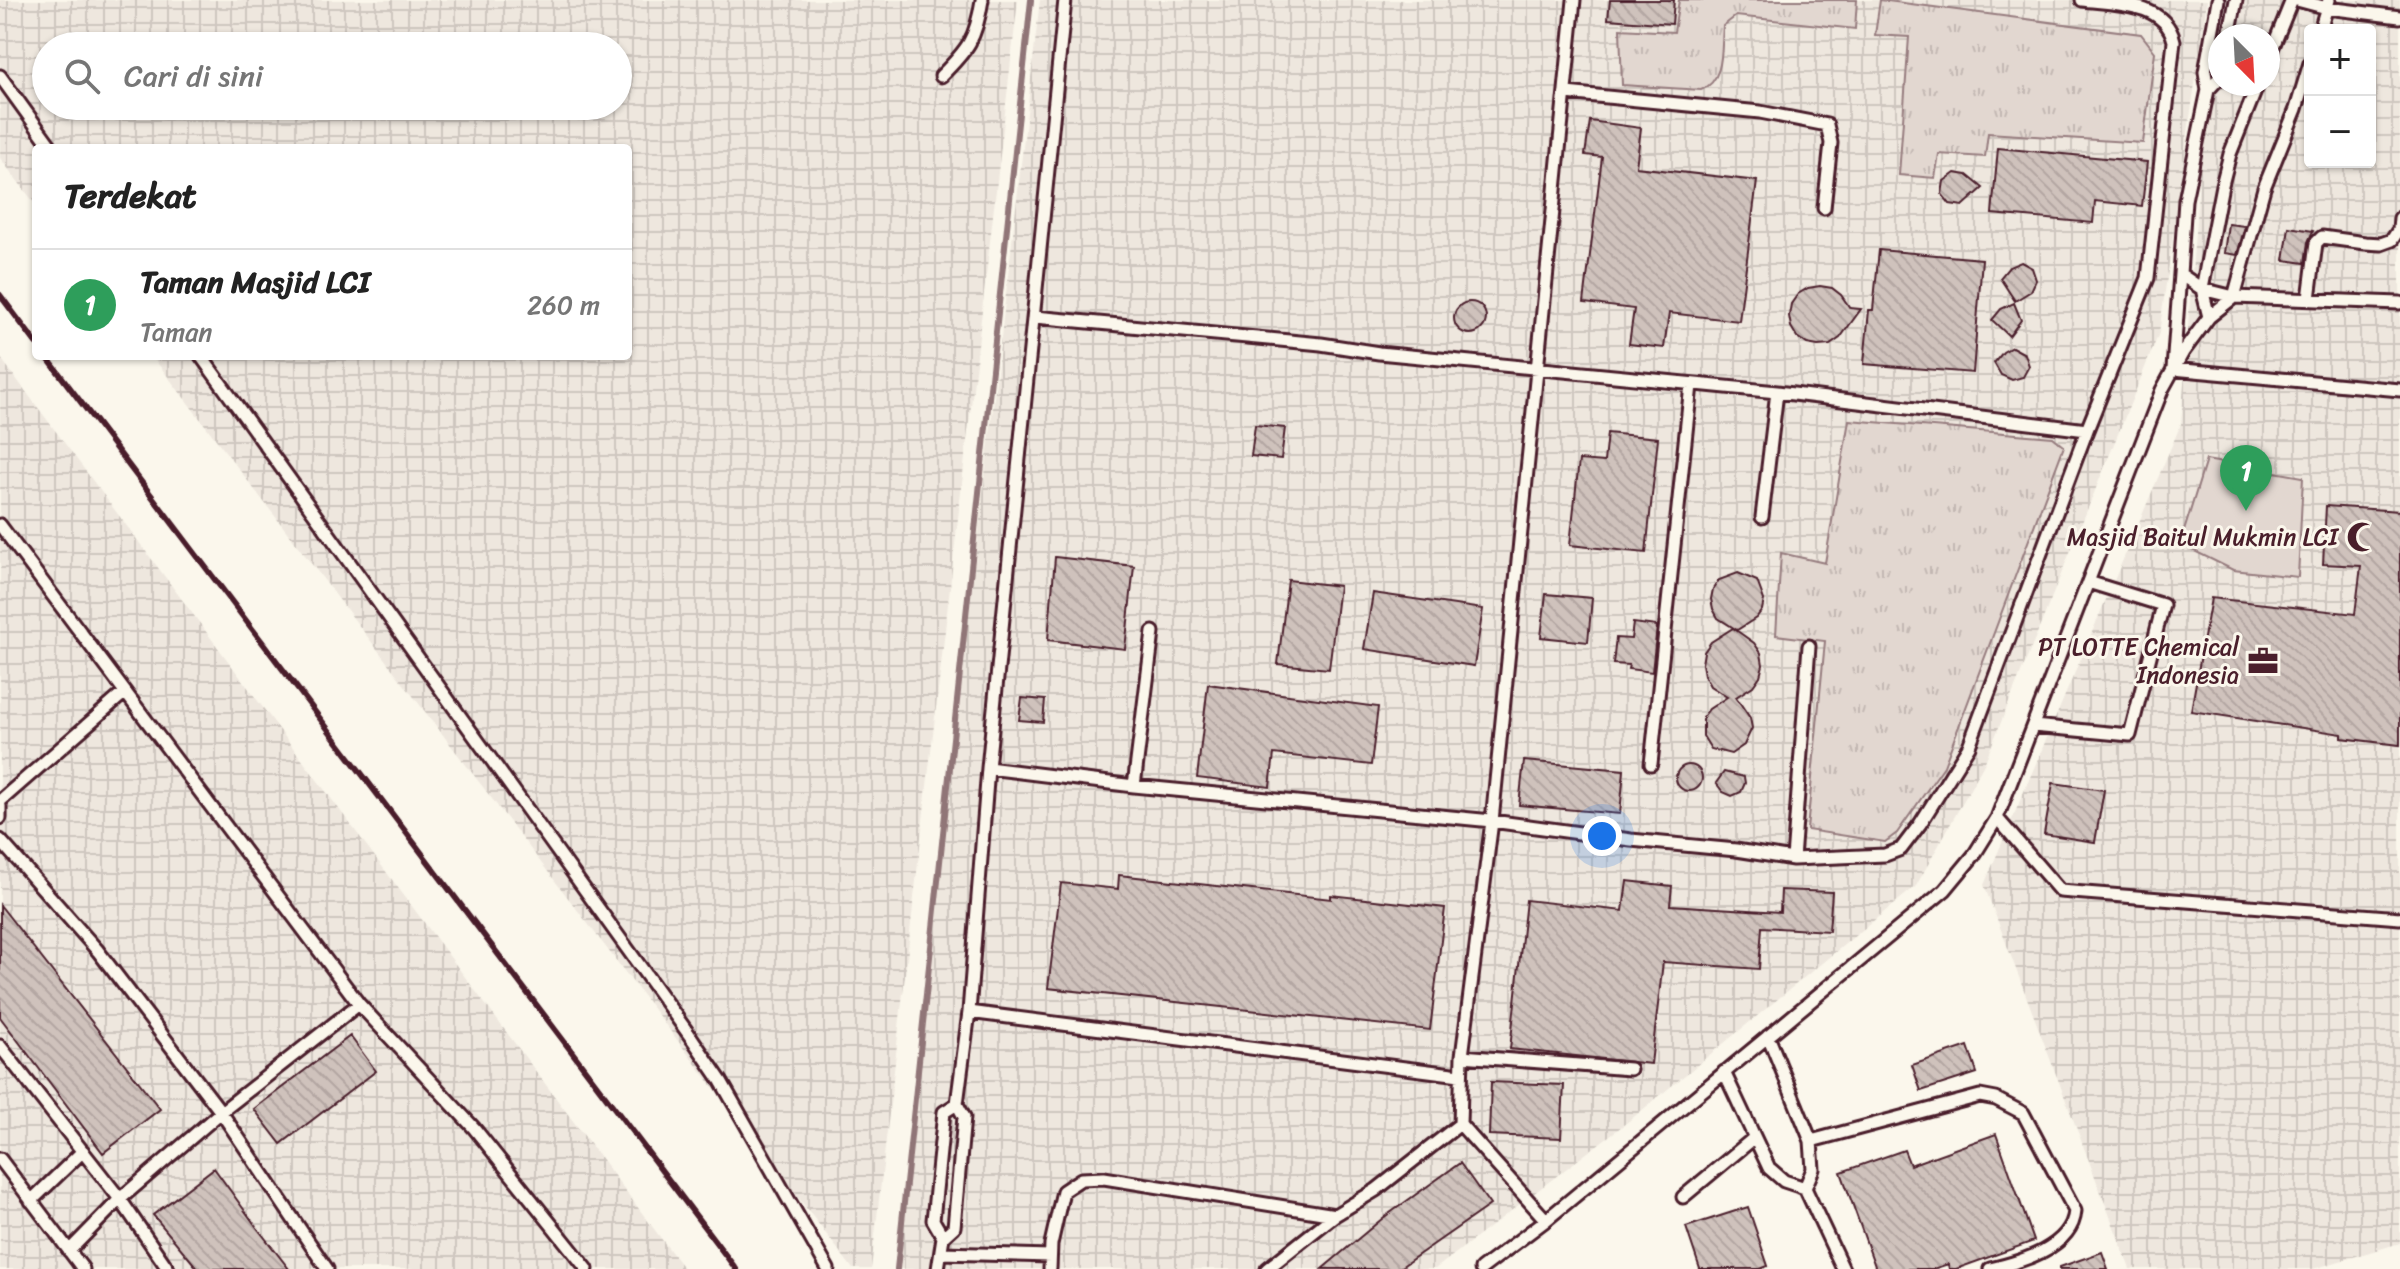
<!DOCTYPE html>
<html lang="id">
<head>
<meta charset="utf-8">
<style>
  body { margin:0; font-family:Sriracha,sans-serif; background:#f6f6f6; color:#222 }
  .controls { position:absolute; right:24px; top:24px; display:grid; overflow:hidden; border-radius:8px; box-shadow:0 2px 6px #0004 }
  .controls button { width:72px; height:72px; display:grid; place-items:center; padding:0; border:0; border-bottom:2px solid #e0e0e0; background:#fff; color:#222; font:40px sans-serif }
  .compass { position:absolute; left:2208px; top:24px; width:72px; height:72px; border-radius:50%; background:#fff; box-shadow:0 2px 6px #0004; rotate:156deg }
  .you { position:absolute; left:1602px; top:836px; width:28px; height:28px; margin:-20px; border:6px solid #fff; border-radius:50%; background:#1a73e8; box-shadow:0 0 0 12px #1a73e833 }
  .badge { display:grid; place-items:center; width:52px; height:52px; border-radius:50%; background:#4a1f2b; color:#fff; font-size:26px; font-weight:700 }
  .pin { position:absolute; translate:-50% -66px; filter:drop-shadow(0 2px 4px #0008) }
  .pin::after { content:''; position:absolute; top:42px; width:28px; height:24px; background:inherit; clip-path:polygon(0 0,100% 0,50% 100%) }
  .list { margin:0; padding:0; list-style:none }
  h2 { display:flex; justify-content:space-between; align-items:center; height:104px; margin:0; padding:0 32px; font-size:34px }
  h2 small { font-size:26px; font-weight:400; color:#767676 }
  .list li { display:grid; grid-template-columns:52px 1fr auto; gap:24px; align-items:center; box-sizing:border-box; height:112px; padding:0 32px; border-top:2px solid #e0e0e0 }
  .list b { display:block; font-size:30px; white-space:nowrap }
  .list p { margin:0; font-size:26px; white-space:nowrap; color:#767676 }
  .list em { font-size:26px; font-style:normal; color:#767676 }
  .icon { flex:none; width:44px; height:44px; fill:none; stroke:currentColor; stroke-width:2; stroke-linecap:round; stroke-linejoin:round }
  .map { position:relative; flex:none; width:2400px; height:1269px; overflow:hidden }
  .search { position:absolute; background:#fff; box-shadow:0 2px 6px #0004; left:32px; top:32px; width:600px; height:88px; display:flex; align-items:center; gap:20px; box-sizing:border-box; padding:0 28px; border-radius:44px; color:#767676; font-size:30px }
  .panel { position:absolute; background:#fff; box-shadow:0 2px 6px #0004; left:32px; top:144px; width:600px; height:216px; border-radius:8px }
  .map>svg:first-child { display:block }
  .industrial { fill:url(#industrial-grid); fill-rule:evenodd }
  .grass { fill:url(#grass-tufts); stroke:#967b7e; stroke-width:2 }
  .park { fill:#e2d7d0; stroke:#967b7e; stroke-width:2 }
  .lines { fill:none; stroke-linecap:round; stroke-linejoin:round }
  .stream { stroke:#907477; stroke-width:6 }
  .building { fill:url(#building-back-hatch); stroke:#4a1f2b; stroke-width:2 }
  .lane-casing { stroke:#4a1f2b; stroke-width:17 }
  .lane { stroke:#fbf7ec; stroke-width:11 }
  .rail { stroke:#4a1f2b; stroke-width:6 }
  .labels { text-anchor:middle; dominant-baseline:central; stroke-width:6; stroke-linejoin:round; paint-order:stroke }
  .poi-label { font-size:24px; fill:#4a1f2b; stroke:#fbf7ec; text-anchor:end }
</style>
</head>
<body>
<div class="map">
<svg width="2400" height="1269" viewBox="0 0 2400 1269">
  <defs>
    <pattern id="industrial-grid" width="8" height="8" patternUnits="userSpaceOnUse" patternTransform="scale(2)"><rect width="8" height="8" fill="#eee7de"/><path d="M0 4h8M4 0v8" fill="none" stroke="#cec6bf"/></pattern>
    <pattern id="grass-tufts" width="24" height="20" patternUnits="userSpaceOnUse" patternTransform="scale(2)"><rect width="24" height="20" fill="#e2d7d0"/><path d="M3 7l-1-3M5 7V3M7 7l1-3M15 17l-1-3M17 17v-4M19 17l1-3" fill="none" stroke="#c3b8b3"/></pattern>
    <pattern id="building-back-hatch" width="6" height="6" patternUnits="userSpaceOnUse" patternTransform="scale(2)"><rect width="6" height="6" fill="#cfc2bc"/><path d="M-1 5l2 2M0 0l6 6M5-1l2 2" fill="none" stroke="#b3a6a2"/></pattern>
  </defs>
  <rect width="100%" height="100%" fill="#fbf7ec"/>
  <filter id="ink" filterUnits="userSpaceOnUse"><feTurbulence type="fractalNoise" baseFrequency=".0125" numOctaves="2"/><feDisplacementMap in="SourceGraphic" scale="16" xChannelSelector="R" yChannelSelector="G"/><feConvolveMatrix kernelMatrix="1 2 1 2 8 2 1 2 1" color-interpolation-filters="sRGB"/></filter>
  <g filter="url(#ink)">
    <!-- industrial -->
    <path class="industrial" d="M0,0H1018L871,1269H853L152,356H628V148H36V205L0,158ZM46,46H618V106H46Z
      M1040,0H2207L2159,333L1984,764L1916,886L1630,1120L1435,1269H896L953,752Z
      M2212,0H2400V1243L2313,1269H2130L1984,885L2181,424ZM2310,30H2370V162H2310ZM2220,36H2268V84H2220Z
      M0,357L684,1269H0Z"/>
    <!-- grass -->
    <path class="grass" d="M1679,0H1857L1855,29L1736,16L1723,26C1721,49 1725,81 1701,90L1622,85L1620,29L1674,32Z
      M1880,0L2141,34L2155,52L2143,143L1988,133L1985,157L1939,154L1935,178L1899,175L1909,37L1875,35Z
      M1849,420L2053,437L2064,446L1944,766L1897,833L1885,842L1807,830L1825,641L1776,635L1781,553L1825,563Z"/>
    <!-- park -->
    <path class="park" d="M2206,460L2303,477L2298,577L2233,570L2180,544Z"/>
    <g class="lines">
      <!-- stream -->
      <path class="stream" d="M897,1269L1031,0"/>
    </g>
    <!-- building -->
    <path class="building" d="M1610,0H1674L1672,24L1608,19Z
      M1590,121L1641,128L1636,167L1757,181L1739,321L1669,313L1664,348L1629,344L1634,309L1584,303L1602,157L1585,155Z
      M1998,148L2147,162L2142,206L2095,201L2093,223L1992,214Z
      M1955,173L1967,175L1983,188L1963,206L1950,204L1942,194L1944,181Z
      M2228,224L2245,226L2237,255L2224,253Z
      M2289,227L2313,231L2308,242L2305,263L2284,260Z
      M1879,250L1982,259L1973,373L1864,364L1869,310H1873Z
      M2021,262L2032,268L2036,280L2031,291L2015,301L2000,278L2009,267Z
      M1820,286L1832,288L1841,295L1850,308L1861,309L1840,338L1830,345L1818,346L1807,344L1797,337L1791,327L1789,316L1791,304L1798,294L1808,288Z
      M1454 318a16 16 0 1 1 32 0a16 16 0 1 1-32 0Z
      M2014,303L2021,320L2009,336L1992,320L2001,309Z
      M2012,347L2025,354L2029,366L2023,377L2012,380L2001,375L1994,363L2003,352Z
      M1255,425L1285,428L1281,459L1251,456Z
      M1607,433L1658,438L1646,553L1570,545L1579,460L1604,462Z
      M2326,506L2400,511V745L2342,738V734L2191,711L2211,598L2355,614L2361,566L2323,564Z
      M1055,557L1134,566L1125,649L1048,640Z
      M1738,573L1757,581L1764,600L1762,610L1756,618L1737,630L1718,618L1713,609L1711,599L1713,589L1719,580Z
      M1288,580L1339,586L1329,669L1278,664Z
      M1373,593L1483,609L1474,666L1364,649Z
      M1546,594L1592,598L1588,642L1541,637Z
      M1633,623L1657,626L1652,672L1628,669L1629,665L1613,664L1616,638L1631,639Z
      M1733,628L1754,643L1761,653L1763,665L1760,676L1753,686L1736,697L1750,718L1752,728L1744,745L1731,754L1711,749L1703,736V717L1709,709L1727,697L1710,686L1704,675L1702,664L1704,652L1711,642Z
      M1208,684L1378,707L1371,765L1274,754L1270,787L1197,778Z
      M1022,698L1045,700L1043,722L1019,720Z
      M1524,761L1624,770L1620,814L1519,805Z
      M1676 778a13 13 0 1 1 26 0a13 13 0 1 1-26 0Z
      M1724,772L1744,777L1745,783L1741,792L1732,796L1723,792L1716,783Z
      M2053,783L2104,790L2095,842L2044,834Z
      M1119,875L1331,899V895L1445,908L1430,1030L1048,988L1061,883L1118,889Z
      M1627,881L1672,886L1670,905L1780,912L1781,890L1832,892L1829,931L1762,927L1759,969L1663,962L1651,1064L1510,1049L1526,900L1623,911Z
      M0,905L160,1109L103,1153L0,1017Z
      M350,1036L376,1071L281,1144L254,1109Z
      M1968,1046L1977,1073L1921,1091L1912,1065Z
      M1491,1082L1564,1085L1561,1138L1489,1135Z
      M1996,1134L2034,1241L1956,1269H1949L1948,1264L1933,1269H1876L1841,1172L1904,1150L1910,1165Z
      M1460,1163L1490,1205L1398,1269H1322L1383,1218Z
      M214,1168L258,1229L289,1269H198L153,1215Z
      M1748,1207L1768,1266L1760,1269H1700L1686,1227Z
      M2102,1252L2108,1269H2060V1267Z"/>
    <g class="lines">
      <!-- lane casing -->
      <g class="lane-casing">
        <path id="lane" d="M1574,0L1492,821L1631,840L1736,850L1793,859L1885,855L1901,849L1920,824L1969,746L2087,430
          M2218,0L2205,72L2208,90L2185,200L2180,274L2202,289L2234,297L2400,303
          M2297,0L2327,8L2400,17
          M2320,30L2329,0
          M2229,36L2236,0
          M2268,59L2292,0
          M0,76L52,148
          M941,76C968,49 976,39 982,0
          M2208,90L2220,77
          M1566,93L1760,112L1827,125L1831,143L1824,208
          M2180,274L2173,369L2400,390
          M2309,299L2316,243L2322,237L2365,243L2381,244L2392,240L2399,229L2400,218
          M1035,317L1321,344L1379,353L1777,392L2087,430L2148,278L2174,41C2165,2 2116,4 2082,0
          M2209,317L2202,289L2222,185L2230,154L2258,84
          M201,356L693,1040L721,1081L828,1269
          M1762,517L1777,392
          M0,525L359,1004L474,1128L587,1269
          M2033,726L2130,735L2163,605L2088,582
          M1651,764L1691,385
          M988,768L1134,786L1492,821L1462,1056L1460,1124L1376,1190L1335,1215L1267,1269
          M1134,786L1153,632
          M0,801L125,692
          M0,806V818
          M1997,818L2060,891L2400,918
          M0,840L98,951L221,1112L327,1269
          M1793,859L1809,646
          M969,1012L1460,1075
          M1768,1036L1811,1141L1813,1169L1805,1188
          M0,1046L120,1199L168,1269
          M1462,1056L1630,1069
          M1724,1072L1769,1168L1784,1181L1805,1188L1843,1269
          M1460,1124L1546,1220
          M1811,1141L1980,1096L1996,1099L2023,1113L2075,1211C2072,1248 2020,1262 1990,1269
          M0,1159L83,1269
          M1683,1197L1754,1138
          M31,1201L83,1151
          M943,1237L933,1220L944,1112L957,1104
          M69,1251L120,1199L221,1112L359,1004
          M941,1253L1050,1256
          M938,1269L943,1237L954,1227L964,1117L957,1104L969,1012L988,768L1065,0
          M1050,1269L1051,1244L1063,1191L1081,1179L1104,1178L1335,1215
          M1481,1269L1546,1220L1945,890L1974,855L1997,818L2162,390L2183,352L2209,317L2234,297L2264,188L2296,109L2310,63"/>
      </g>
      <!-- lane -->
      <use href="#lane" class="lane"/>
      <!-- rail -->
      <path class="rail" d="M0,295L36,343
        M46,356L736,1269"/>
    </g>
  </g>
  <!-- icons -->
  <defs>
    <g id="mosque-bare" transform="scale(2.4)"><path d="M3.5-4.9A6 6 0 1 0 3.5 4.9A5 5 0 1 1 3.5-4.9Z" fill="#4a1f2b" stroke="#fbf7ec" stroke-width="2.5" paint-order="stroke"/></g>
    <g id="office-bare" transform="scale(2.4)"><path d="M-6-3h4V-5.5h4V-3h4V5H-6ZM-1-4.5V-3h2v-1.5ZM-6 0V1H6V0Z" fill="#4a1f2b" stroke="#fbf7ec" stroke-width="2.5" paint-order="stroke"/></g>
  </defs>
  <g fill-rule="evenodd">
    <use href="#mosque-bare" x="2362" y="537"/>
    <use href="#office-bare" x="2263" y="661"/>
  </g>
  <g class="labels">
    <!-- poi labels -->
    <g class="poi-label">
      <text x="2338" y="537">Masjid Baitul Mukmin LCI</text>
      <text x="2239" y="647">PT LOTTE Chemical<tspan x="2239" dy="28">Indonesia</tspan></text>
    </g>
  </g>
</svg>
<div class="controls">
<button>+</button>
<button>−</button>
</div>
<svg class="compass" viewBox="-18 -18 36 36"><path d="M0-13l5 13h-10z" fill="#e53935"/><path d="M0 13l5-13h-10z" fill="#767676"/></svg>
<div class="you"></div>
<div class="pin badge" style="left:2246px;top:511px;background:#2e9e5b">1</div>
<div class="search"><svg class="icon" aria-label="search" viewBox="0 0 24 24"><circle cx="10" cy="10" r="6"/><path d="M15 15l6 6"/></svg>Cari di sini</div>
<section class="panel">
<h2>Terdekat<small></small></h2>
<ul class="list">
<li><span class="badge" style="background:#2e9e5b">1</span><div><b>Taman Masjid LCI</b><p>Taman</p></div><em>260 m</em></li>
</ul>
</section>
</div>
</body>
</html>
